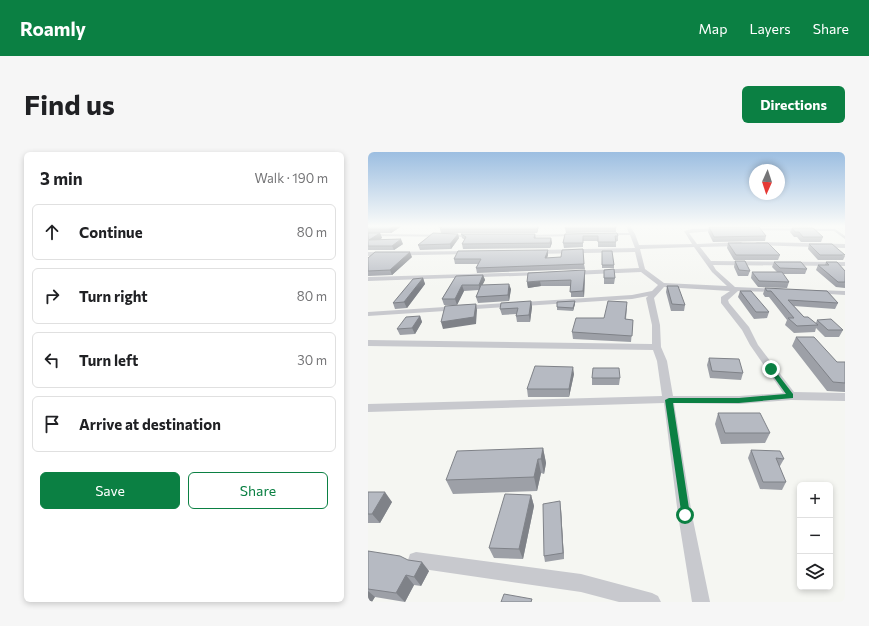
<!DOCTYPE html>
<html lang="en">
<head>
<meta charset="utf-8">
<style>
  body { margin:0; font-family:Commissioner,sans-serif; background:#f6f6f6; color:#202124 }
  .controls { position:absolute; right:12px; bottom:12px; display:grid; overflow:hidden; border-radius:6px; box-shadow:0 2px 6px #0003 }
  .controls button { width:36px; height:36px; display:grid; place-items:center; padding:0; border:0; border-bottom:1px solid #e0e0e0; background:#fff; color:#202124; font:20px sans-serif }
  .compass { position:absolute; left:381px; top:12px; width:36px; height:36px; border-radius:50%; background:#fff; box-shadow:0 2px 6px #0003; rotate:183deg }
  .stop { position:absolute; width:12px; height:12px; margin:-9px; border:3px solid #0b8043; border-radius:50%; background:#fff }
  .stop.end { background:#0b8043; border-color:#fff; box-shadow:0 1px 4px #0008 }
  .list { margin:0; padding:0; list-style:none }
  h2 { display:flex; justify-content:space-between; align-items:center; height:52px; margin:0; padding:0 16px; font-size:17px }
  h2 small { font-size:13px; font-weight:400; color:#757577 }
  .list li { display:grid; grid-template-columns:26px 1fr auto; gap:12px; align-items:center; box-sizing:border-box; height:56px; margin:0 8px 8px; padding:0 8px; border:1px solid #e0e0e0; border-radius:6px }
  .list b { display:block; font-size:15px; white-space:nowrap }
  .list em { font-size:13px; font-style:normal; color:#757577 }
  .actions { display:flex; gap:8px; padding:12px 16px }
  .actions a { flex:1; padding:9px 0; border:1px solid #0b8043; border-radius:6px; text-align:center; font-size:14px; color:#0b8043 }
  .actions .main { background:#0b8043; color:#fff }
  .icon { flex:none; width:22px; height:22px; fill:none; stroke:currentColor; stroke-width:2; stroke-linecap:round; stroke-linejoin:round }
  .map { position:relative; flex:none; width:477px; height:450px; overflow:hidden; border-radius:6px }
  header { display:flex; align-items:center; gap:24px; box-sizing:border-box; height:56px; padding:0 20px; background:#0b8043; color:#fff }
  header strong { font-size:19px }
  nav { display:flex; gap:22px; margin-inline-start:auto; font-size:14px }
  .intro { display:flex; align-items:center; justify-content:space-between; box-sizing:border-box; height:96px; padding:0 24px }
  h1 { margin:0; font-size:28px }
  .button { padding:10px 18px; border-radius:6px; background:#0b8043; color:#fff; font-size:14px; font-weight:700 }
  main { display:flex; gap:24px; padding:0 24px }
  aside { flex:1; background:#fff; border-radius:6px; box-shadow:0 2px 6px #0003 }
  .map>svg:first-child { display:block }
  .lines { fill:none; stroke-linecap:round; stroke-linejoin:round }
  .minor { fill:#c8c9ce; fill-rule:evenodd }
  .wall { fill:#9da0a7 }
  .shaded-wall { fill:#7f8288 }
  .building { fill:#b6bac2; stroke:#7f8288 }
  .route { fill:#0b8043 }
</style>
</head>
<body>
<header>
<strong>Roamly</strong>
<nav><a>Map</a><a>Layers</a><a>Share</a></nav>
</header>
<div class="intro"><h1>Find us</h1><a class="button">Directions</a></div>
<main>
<aside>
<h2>3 min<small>Walk · 190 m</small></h2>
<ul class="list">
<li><svg class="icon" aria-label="ahead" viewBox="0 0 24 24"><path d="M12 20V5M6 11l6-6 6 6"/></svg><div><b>Continue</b></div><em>80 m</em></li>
<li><svg class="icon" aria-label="right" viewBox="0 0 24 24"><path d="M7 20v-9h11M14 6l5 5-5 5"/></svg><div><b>Turn right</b></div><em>80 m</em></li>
<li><svg class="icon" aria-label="left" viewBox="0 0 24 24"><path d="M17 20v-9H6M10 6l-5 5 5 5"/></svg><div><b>Turn left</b></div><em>30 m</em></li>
<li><svg class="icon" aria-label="arrive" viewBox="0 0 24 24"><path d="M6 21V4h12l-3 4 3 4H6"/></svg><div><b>Arrive at destination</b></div></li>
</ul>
<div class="actions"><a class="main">Save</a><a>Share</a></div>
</aside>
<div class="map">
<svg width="477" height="450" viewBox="0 0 477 450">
  <rect width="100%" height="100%" fill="#f5f6f2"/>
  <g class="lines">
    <!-- minor -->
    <path class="minor" d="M258,74H262L267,82L271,93L324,92L316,79L324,77L354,76L356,78L321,81L329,92L373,90L376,92L373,94L332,95L343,109L477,110V114L345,113L348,118L367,135L411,137L412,138L409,140L370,139L360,148L361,151L381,175L390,193L426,240L477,241V249L423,248L371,252L306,251L324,363L342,450H324L310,363L296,251L0,260V252L294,244L289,209L285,198L0,194V188L284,192V173L278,146L280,144L264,147L0,164V160L264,143L284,139L290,133L273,120L204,123L201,121L204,119L271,116L267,100L166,102L163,100L166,98L267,96L262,83H237L235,82L237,81H261ZM326,95L344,120L359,134L296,131L277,117L272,97ZM296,135L362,139L353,145V151L374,178L382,193L415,241L371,244H305L299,209L293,195L292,173L286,146Z
      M380,76L467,77L477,84V87L466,79L378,78Z
      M0,82L107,83L109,84L107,85L0,84Z
      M209,82L211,84L155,85L153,84L155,83Z
      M389,90L477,92V96L387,93L386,92Z
      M104,99L105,100L102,102L0,104V100Z
      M172,120L175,122L174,123L0,129V125Z
      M447,138L477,139V143L445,141V139Z
      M48,400L213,422L284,441L290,444L293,450H251L213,440L48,416L42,414L40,408L42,402Z"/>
  </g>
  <!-- wall -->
  <path class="wall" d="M0,74H34L23,81H0Z
    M70,74H175H171L169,81H73L72,77V76H71Z
    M360,74H439V75Z
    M341,75L398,84L397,89L345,90L340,80Z
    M197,76H248V80L198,81Z
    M424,76L455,85L453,90H433L429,85H426L422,80Z
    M0,81H12L14,86L11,88L35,92L26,98H0Z
    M90,82L91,86L83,97L52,98L50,93Z
    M93,82H167L168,86H183L184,91L182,96L95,97L94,92L97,88L94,86Z
    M197,82L250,84V89H248V95H230V89H215V95L196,96L195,91Z
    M360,91L412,103L410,108H366L359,96Z
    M441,92L477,104L475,108H450L440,97Z
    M180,98V103L179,106L216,112L217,117L109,121L108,116L110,112H87L86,107Z
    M234,99L246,113V116H234Z
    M44,105L24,123L0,124V106Z
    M367,109L382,119L380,124H370L366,115Z
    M406,110L439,117L437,122H415L421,130L419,136L390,135L383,126L384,120H409L404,115Z
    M458,110L477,119V136L468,135L448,118L450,113H457Z
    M217,118L216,145H203V134H173L160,136L159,130Z
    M236,118L247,126L246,132H236Z
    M115,123L117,128L114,133L143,137L141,149L110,151L108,145L111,138L96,139L89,153H76L74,147L88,124Z
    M55,126L57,132L39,156L27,157L25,151Z
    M299,134L317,153L316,159H303L298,140Z
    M397,136L470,151L467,157L426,154L436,165L448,171L449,168L475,178L471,185H457L448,176L447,180L426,181L417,173L419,168L401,145H397L395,142Z
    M372,139L401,160L399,166L386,167L370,145Z
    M163,149L164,155L162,170H149L148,164V162L134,163L132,157Z
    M207,149V152L205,159L189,158V150Z
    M259,156L258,167L265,168L263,190L205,187L204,180Z
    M52,164L54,170L47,182L32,183L29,177Z
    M428,185L469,210H477V240L459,239L424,194Z
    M341,206L375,221L373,228L342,226L339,213Z
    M206,222L201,245H160L159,237Z
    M224,226H252L251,233H224Z
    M350,261L402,281L397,291L353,292L347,272Z
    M175,296L178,311L176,322L173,321L169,339L85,342L78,328Z
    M383,298L416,307L412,314H411L418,330L414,338L392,337L380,306Z
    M0,340L24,350L12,371H0Z
    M163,343L166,354L155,407L126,406L121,396Z
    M193,357L196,407L177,410L176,404Z
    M0,399L61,419L53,434L46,433L37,450L7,445L0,450Z"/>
  <!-- shaded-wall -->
  <path class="shaded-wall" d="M26,74H34L23,81L21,77Z
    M170,74H175H171L169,81V77Z
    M12,81L14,86L3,92L1,88Z
    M90,82L91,86L83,97L82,92Z
    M183,86L184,91L182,96V91Z
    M33,87L35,92L26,98L24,94Z
    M180,98V103L177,111V106Z
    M42,100L44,105L24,123L22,118Z
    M217,118V124L216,145L215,139Z
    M115,123L117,128L112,138L111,133Z
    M55,126L57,132L39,156L36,150Z
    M172,129L173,134L160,136L159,130Z
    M141,132L143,137L141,149L140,143Z
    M94,133L96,139L89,153L87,147Z
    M163,149L164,155L162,170L161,163Z
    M207,149V152L205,159V156Z
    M108,152L109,158L108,172L75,177L73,170Z
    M52,164L54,170L47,182L44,176Z
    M205,215L206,222L201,245V237Z
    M175,296L178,311L176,322L173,307Z
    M170,307L173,321L169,339L166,325Z
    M17,340L24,350L12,371L4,362Z
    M163,343L166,354L155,407L151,397Z
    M192,349L193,357L196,407L195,401Z
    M54,410L61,419L53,434L46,425Z
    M38,423L46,433L37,450L28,441Z
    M0,439L7,445L4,450H0Z"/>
  <!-- building -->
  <path class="building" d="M0,74H26L21,77H0Z
    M75,74H170L169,77H72Z
    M198,74H248V76H197Z
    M341,75H391L398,84L346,85Z
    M424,76H445L455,85H435L431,80H427Z
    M0,81H12L1,88L33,87L24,94H0Z
    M65,81L90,82L82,92L50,93Z
    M249,81L250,84H247L248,90H230V84H215V91H195L197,82Z
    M93,82H167L166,86H183L182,91L94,92L98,85Z
    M360,91H400L412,103H368Z
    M441,92H464L477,103H452Z
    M215,97L216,112L108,116L113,107H86L90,99L180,98L177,106L193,105L194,98Z
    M234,99H244L246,113H234Z
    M7,100H42L22,118L0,119V106Z
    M367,109H377L382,119L371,118Z
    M406,110H433L439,117L412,116Z
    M458,110H469L477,119V130H470L450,113H461Z
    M246,117L247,126H236V118Z
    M217,118L215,139L202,140L203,128L172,129L159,130L160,121Z
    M384,120H414L421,130L391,129Z
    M115,123L111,133H94L87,147H74L88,124Z
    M55,126L36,150L25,151L45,127Z
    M141,132L140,143L108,145L113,133Z
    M299,134H310L317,153L304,152Z
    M397,136L459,139L470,151L420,148L436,165H440L450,173L429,174L420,166H426L403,139H399Z
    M372,139H383L401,160H388Z
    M163,149L161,163L148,164L150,156L132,157L133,151Z
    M207,149L205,156L189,155V150Z
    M240,149L259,150L257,167L265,168L264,184L204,180L208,166H236Z
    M108,152L106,165L73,170L77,154Z
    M52,164L44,176L29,177L38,165Z
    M463,167L475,178H460L449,168Z
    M428,185H446L469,210H477V231L465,230Z
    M341,206L371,207L375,221L344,219Z
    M167,214L205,215L201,237H159Z
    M225,216H251L252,226H224Z
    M350,261H392L402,281H357Z
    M175,296L173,307H170L166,325L78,328L89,299Z
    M383,298L412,299L416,307L408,306L418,330H395Z
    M0,340H17L4,362H0Z
    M137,342L163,343L151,397L121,396Z
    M192,349L195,401L176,404L175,352Z
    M0,399L32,404L40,408L54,410L46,425L38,423L28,441L0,437Z
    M136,442L164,447L163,450H133Z"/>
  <!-- sky -->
  <linearGradient id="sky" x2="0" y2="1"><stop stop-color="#9cbee1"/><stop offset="0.54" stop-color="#fafbf9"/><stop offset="1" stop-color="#fafbf9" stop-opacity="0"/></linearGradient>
  <rect width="477" height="137" fill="url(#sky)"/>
  <!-- route -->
  <path class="route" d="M403,215L405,216L425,242V246L371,251H305L322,363L321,366L317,367L314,366L297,248L301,246H371L418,242L400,217Z"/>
</svg>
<div class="controls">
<button>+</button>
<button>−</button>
<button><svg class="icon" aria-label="layers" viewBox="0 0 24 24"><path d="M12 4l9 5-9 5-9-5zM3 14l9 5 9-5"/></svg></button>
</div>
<svg class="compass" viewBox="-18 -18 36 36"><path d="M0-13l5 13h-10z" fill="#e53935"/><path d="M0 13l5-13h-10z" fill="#757577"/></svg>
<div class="stop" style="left:317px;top:363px"></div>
<div class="stop end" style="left:403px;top:217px"></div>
</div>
</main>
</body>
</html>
